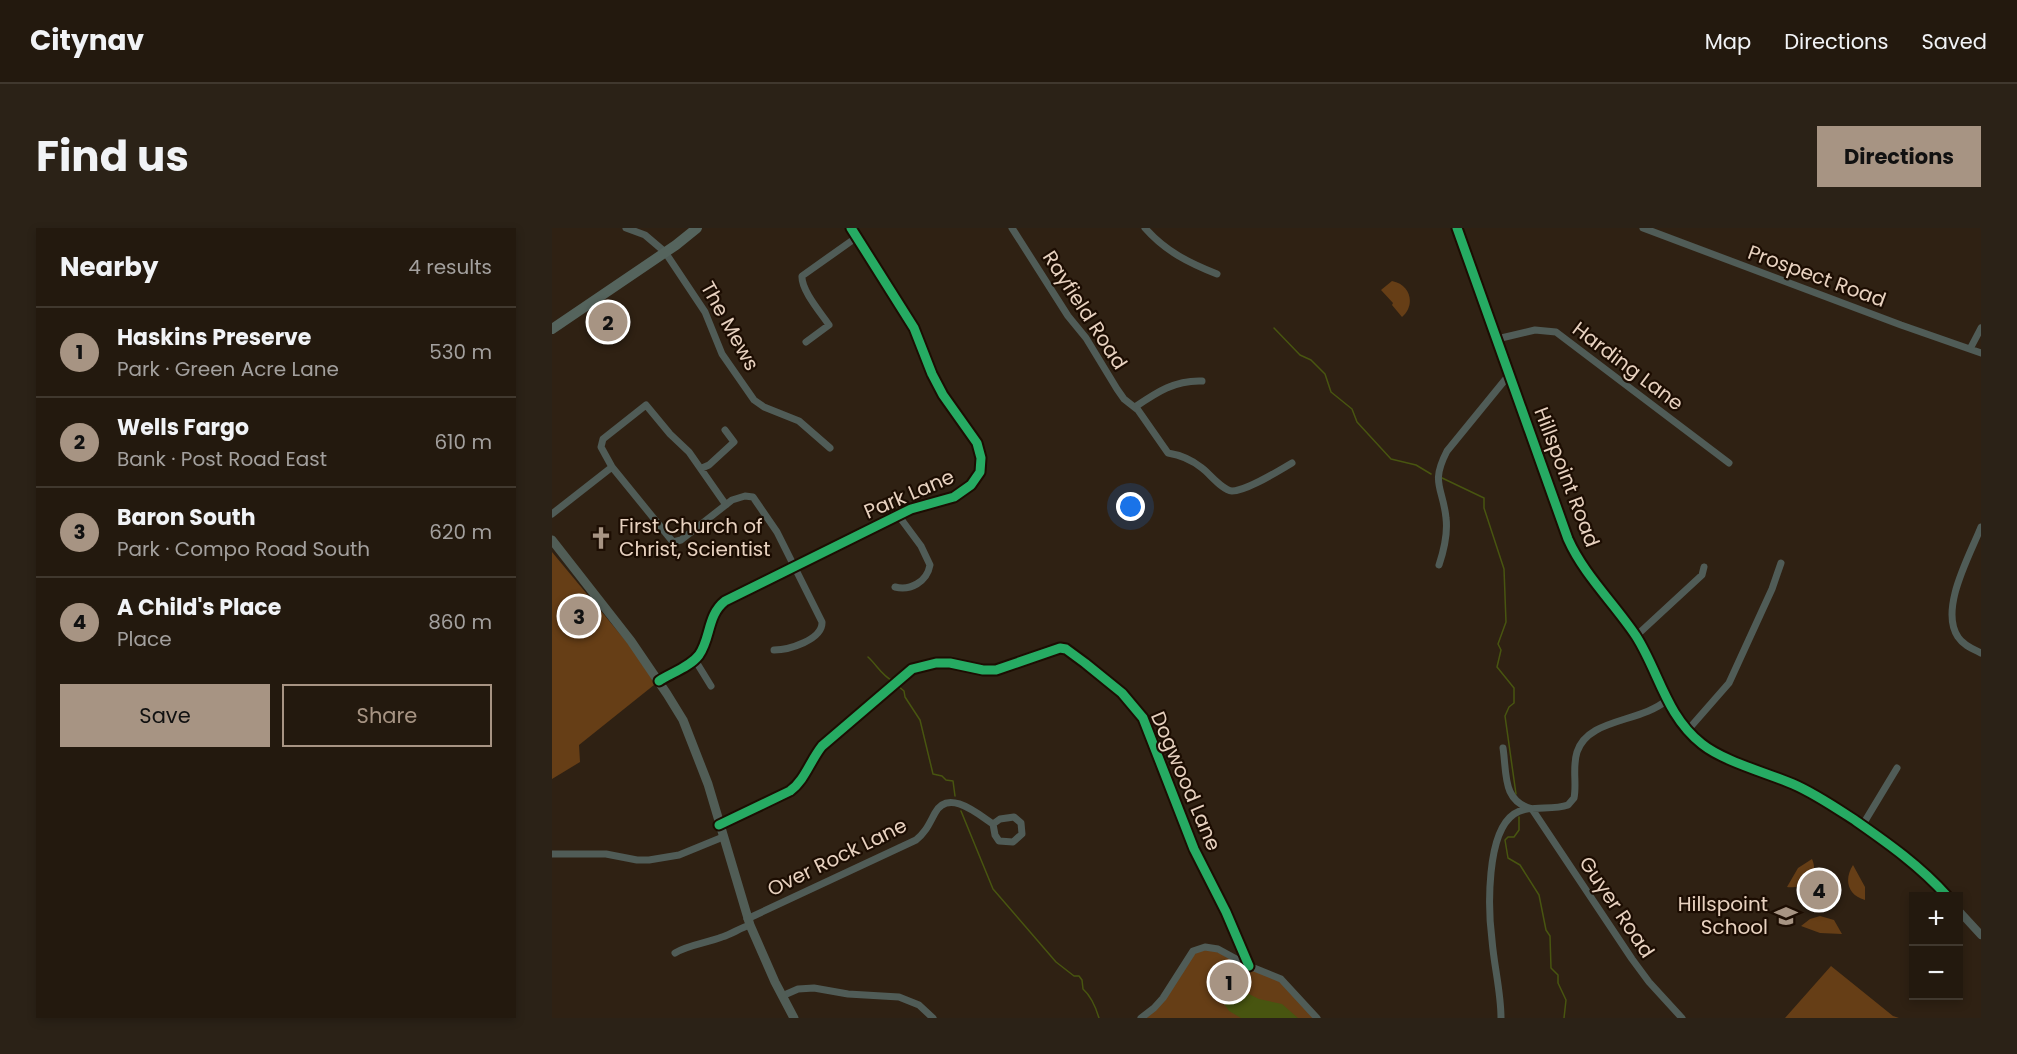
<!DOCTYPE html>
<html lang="en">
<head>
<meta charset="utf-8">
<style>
  body { margin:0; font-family:Poppins,sans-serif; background:#2b2217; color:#f1f3f6 }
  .controls { position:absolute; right:18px; bottom:18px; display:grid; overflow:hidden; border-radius:0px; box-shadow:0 3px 9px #0003 }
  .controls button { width:54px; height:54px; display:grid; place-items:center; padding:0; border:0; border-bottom:2px solid #40382e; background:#23190e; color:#f1f3f6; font:30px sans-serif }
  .you { position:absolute; left:579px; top:279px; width:21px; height:21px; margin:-15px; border:4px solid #fff; border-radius:50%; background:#1a73e8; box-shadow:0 0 0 9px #1a73e833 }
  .badge { display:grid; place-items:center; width:39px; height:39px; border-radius:50%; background:#a79483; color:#111; font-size:20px; font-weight:700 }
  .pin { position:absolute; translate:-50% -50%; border:3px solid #fff; box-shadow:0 2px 6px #0006 }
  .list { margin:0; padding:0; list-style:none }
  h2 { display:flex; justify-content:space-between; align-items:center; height:78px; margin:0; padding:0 24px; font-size:26px }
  h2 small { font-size:20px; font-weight:400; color:#a3a09e }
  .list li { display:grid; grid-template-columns:39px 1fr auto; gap:18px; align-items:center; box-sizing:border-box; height:90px; padding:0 24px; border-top:2px solid #40382e }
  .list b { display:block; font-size:22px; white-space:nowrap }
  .list p { margin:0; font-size:20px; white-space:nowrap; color:#a3a09e }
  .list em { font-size:20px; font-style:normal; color:#a3a09e }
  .actions { display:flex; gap:12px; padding:18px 24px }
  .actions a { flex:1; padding:14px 0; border:2px solid #a79483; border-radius:0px; text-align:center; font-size:21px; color:#a79483 }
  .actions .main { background:#a79483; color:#111 }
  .map { position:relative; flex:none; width:1429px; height:790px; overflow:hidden; border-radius:0px }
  header { display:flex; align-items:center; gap:36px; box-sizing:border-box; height:84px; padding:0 30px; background:#23190e; border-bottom:2px solid #40382e }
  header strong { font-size:28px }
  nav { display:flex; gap:33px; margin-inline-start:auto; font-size:21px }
  .intro { display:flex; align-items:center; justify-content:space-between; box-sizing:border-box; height:144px; padding:0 36px }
  h1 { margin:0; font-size:42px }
  .button { padding:15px 27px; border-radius:0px; background:#a79483; color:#111; font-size:21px; font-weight:700 }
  main { display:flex; gap:36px; padding:0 36px }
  aside { flex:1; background:#23190e; border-radius:0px; box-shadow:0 3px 9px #0003 }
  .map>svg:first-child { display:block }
  .green { fill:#663e16 }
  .water { fill:#485510 }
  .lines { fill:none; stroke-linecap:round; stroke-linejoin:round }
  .stream { stroke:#485510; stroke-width:1.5 }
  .minor { stroke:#505c57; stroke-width:7 }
  .tertiary { stroke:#505c57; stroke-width:8 }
  .secondary { stroke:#515d56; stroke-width:9 }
  .primary { stroke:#55645d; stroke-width:10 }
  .cycleway-casing { stroke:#1c0d02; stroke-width:13 }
  .cycleway { stroke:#26ab63; stroke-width:9 }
  .labels { text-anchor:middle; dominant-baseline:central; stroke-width:4.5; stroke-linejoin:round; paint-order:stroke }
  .street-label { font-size:20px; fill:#e8d2c0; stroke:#1c0d02 }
  .poi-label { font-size:20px; fill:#e8d2c0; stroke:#1c0d02; text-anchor:start }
</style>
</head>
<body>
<header>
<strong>Citynav</strong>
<nav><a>Map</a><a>Directions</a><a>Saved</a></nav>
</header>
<div class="intro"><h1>Find us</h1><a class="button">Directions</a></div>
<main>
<aside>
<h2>Nearby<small>4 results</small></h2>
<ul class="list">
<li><span class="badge">1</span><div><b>Haskins Preserve</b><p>Park · Green Acre Lane</p></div><em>530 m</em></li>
<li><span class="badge">2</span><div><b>Wells Fargo</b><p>Bank · Post Road East</p></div><em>610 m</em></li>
<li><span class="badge">3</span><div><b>Baron South</b><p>Park · Compo Road South</p></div><em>620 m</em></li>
<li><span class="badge">4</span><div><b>A Child's Place</b><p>Place</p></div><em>860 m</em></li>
</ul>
<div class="actions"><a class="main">Save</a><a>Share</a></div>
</aside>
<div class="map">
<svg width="1429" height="790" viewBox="0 0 1429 790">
  <rect width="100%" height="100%" fill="#2f2113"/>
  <!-- green -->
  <path class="green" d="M840,53C860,57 863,78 850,89L840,77L841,75L829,62Z
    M0,324L107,453L27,517L28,534L0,551Z
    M1260,631C1268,649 1252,661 1235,659L1246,640Z
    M1301,637L1313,659V672C1295,667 1292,651 1301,637Z
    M1268,688L1282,692L1290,706L1268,705L1249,698L1258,691Z
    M653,719L723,748L765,790H587L602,780L637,728Z
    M1279,738L1341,788L1347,790H1233Z"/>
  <!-- water -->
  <path class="water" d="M683,759L707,771L730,776L746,790H689L677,783L671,774L674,765Z"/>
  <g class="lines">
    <!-- stream -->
    <path class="stream" d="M722,100L748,127L759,132L773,146L779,164L800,181L805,194L839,231L864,237L879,246
      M888,249L932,270V280L952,341L954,394L946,416L949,422L945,439L962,460V475L957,479L953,488L964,566
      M316,429C325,437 330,448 341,453
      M346,458L352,463L353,469L368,492L381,546L390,548L394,552L401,553L403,568
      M409,583L441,661L504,734L522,748H527L530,752L531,761C539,768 544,780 547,790
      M967,589V602L962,609H956L953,612L956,630L968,637L987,667L994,702L998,708L999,740L1006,747V755L1014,772L1012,790"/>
    <!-- minor -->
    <path class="minor" d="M74,0L93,7L113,24L153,84L170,126L202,172L212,179L247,193L278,220
      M460,0L516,88L534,110L565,161L572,171L586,182L616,225C629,227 640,232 650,240C658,246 670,262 680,263C695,263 726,243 740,235
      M593,0C613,23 637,35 665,46
      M1091,0L1349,97L1429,125
      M945,111L983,102L1004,104L1177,235
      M254,114L277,97C269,85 249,62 250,48L305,9
      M1418,121L1429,100
      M583,179C605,164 623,152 650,153
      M60,239L121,314L129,312L180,272L193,268L201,269L225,304L270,394C271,412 236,422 222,422
      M150,240L157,237L182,214L173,202
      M0,286L60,239L49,219L51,211L94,177L118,206L137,224L174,277
      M1429,299C1418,327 1387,381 1406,409C1411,417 1421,421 1429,425
      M887,337C892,322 896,306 894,290C891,259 878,256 895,223L957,147
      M343,359C358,363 375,354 378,337L369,318L346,287
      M1084,408L1150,347L1152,339
      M143,432L159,458
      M107,453C119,445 138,439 147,427C159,410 155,387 173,373L359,281L402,269L419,257L428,244L429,230L425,215L391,167L380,146L362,100L299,0
      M1135,503L1177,455L1220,361L1229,335
      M951,520C955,546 950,573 980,581L1080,731L1097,754L1130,790
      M167,597L238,563C253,552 258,533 270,518L360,441L384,435H398L431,442H444L508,420L514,421L533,435L570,465L591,490L642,621L674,684L697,738
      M1310,598L1345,540
      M0,626H54L85,632H97L127,627L171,609
      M195,691L364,612C374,604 377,596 383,585C396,560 426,586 441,596L448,591L462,589L469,595L470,606L461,614L447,613L443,607L441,596
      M123,725C136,717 155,715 170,709C180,706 188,700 198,697
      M230,768L246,761L262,760L296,766L347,769L367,777L381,790
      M589,790L602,780L611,770L641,723L653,719L666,721L697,738L729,751L765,790
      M949,790C949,764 942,738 940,712C936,681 934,605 962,586C977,576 999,583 1016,577L1022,570C1025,555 1020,540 1025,524C1036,490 1088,495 1115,472"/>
    <!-- tertiary -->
    <path class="tertiary" d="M905,0L1016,311C1032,347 1062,375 1084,408C1107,444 1114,488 1150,516C1171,533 1215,545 1241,556C1264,566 1284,580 1304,593C1337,616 1368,638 1395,668
      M1406,682L1429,707"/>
    <!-- secondary -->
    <path class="secondary" d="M0,312L79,413L115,466L131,492L156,556L198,697L223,754L242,790"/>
    <!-- primary -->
    <path class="primary" d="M0,101L124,17L145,0"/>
    <!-- cycleway casing -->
    <g class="cycleway-casing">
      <path id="cycleway" d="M905,0L1016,311C1032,347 1062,375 1084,408C1107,444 1114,488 1150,516C1171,533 1215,545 1241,556C1264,566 1284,580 1304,593C1337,616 1368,638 1395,668
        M107,453C119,445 138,439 147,427C159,410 155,387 173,373L359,281L402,269L419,257L428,244L429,230L425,215L391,167L380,146L362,100L299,0
        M167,597L238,563C253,552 258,533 270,518L360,441L384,435H398L431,442H444L508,420L514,421L533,435L570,465L591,490L642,621L674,684L697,738"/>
    </g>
    <!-- cycleway -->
    <use href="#cycleway" class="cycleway"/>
  </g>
  <!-- icons -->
  <defs>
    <g id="church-bare" transform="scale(1.8)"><path d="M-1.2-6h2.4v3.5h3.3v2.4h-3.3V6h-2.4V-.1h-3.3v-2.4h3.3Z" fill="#a79483" stroke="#1c0d02" stroke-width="2.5" paint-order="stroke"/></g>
    <g id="school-bare" transform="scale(1.8)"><path d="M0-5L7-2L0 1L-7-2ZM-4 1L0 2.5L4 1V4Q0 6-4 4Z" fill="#a79483" stroke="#1c0d02" stroke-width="2.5" paint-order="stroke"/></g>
  </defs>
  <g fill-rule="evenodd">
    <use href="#church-bare" x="49" y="310"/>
    <use href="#school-bare" x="1234" y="688"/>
  </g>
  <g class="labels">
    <!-- street labels -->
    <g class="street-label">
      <text transform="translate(1265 48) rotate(20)">Prospect Road</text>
      <text transform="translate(533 82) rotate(57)">Rayfield Road</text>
      <text transform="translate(178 98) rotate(61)">The Mews</text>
      <text transform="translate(1076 138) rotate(37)">Harding Lane</text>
      <text transform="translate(1015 249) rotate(69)">Hillspoint Road</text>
      <text transform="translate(357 266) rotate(-23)">Park Lane</text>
      <text transform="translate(634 553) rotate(67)">Dogwood Lane</text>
      <text transform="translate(285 629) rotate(-26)">Over Rock Lane</text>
      <text transform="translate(1065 679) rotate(56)">Guyer Road</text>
    </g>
    <!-- poi labels -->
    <g class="poi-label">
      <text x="67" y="298">First Church of<tspan x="67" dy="23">Christ, Scientist</tspan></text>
      <text x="1216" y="676" text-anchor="end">Hillspoint<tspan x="1216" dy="23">School</tspan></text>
    </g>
  </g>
</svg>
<div class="controls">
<button>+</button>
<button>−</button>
</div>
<div class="you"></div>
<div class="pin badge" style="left:677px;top:754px">1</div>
<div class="pin badge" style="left:56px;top:94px">2</div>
<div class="pin badge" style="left:27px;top:388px">3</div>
<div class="pin badge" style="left:1267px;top:662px">4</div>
</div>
</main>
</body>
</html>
